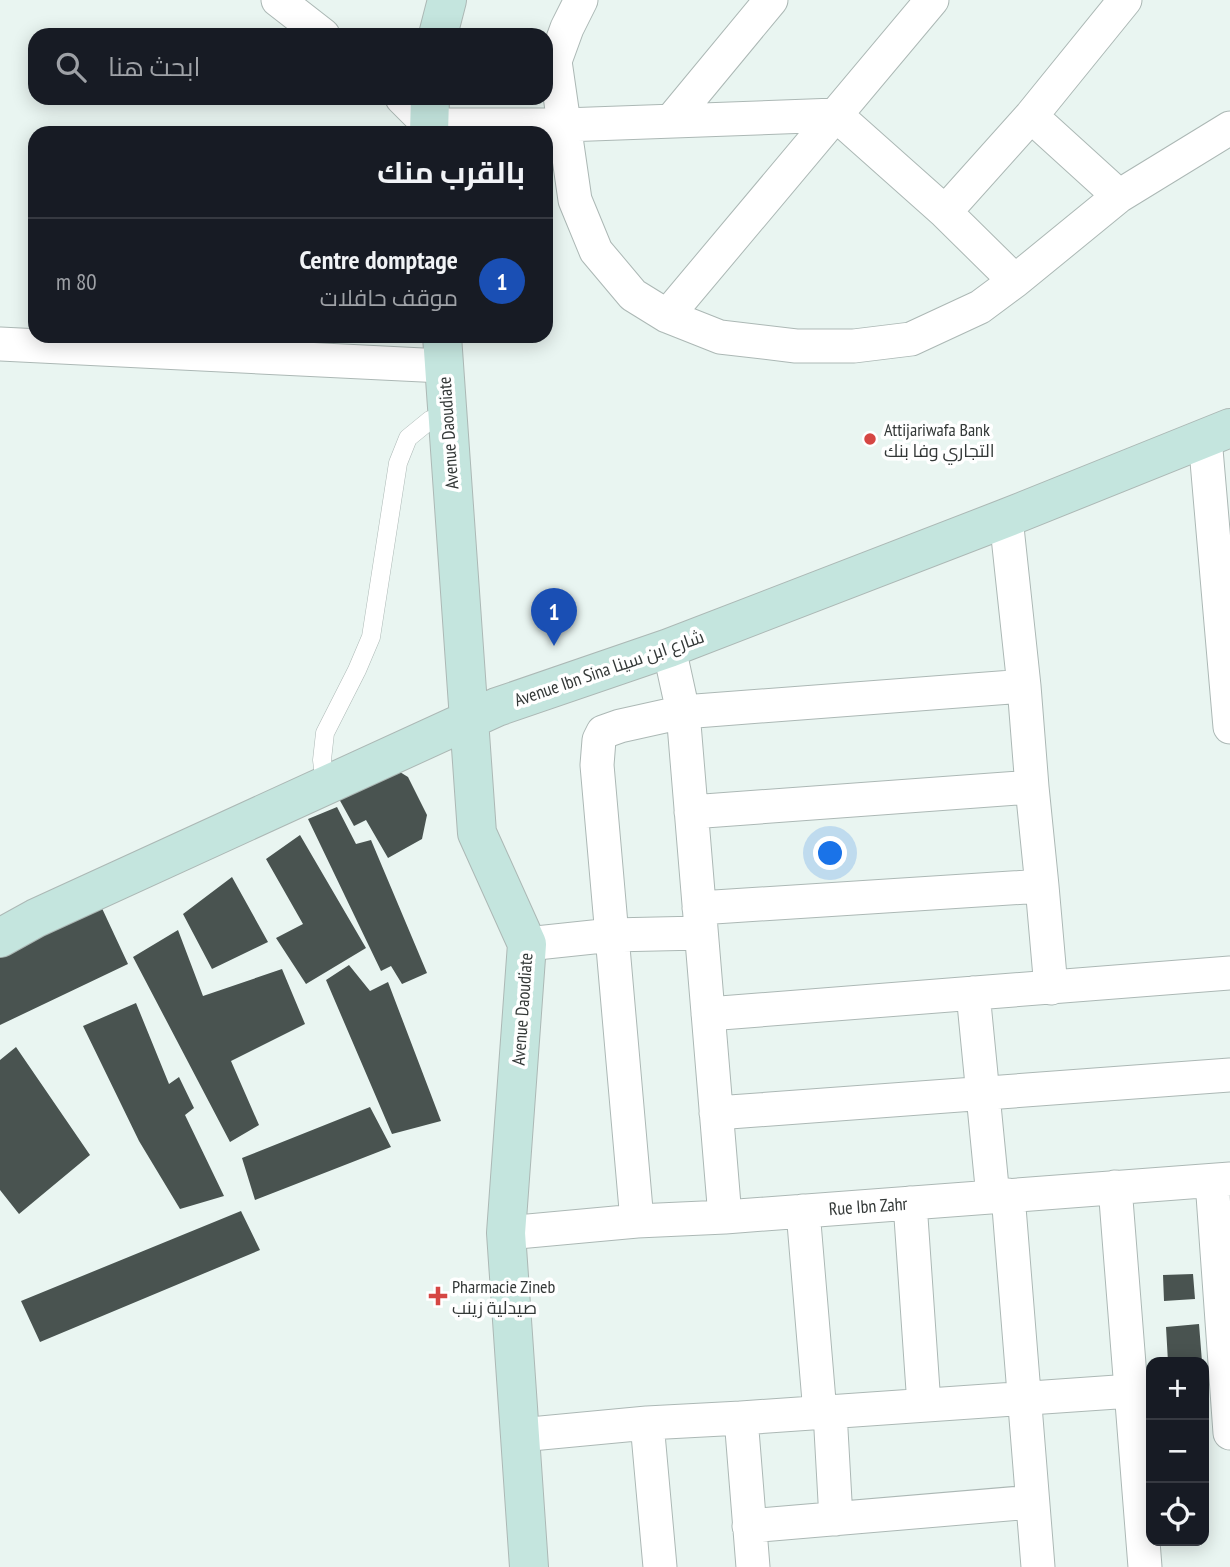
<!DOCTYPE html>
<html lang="ar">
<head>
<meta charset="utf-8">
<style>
  body { margin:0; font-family:"PT Sans Narrow",Cairo,sans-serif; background:#20242c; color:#f1f3f6; direction:rtl }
  .controls { position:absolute; right:21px; bottom:21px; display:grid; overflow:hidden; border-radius:14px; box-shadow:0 4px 18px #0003 }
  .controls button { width:63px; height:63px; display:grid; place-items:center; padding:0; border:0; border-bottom:2px solid #363941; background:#171b24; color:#f1f3f6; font:35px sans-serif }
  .you { position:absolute; left:831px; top:854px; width:24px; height:24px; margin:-18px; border:5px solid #fff; border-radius:50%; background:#1a73e8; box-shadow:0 0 0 10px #1a73e833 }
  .badge { display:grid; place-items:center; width:46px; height:46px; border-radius:50%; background:#0f766e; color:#fff; font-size:23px; font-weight:700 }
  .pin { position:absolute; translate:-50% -58px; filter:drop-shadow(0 2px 4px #0008) }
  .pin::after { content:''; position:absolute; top:37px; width:24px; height:21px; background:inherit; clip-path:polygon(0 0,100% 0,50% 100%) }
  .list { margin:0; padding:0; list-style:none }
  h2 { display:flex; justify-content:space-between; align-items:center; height:91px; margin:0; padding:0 28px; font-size:30px }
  h2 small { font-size:23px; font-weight:400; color:#9ea1a6 }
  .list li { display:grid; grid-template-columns:46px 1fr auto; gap:21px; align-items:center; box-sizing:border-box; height:126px; padding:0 28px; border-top:2px solid #363941 }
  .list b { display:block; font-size:26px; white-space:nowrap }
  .list p { margin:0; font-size:23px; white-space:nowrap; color:#9ea1a6 }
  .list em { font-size:23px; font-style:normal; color:#9ea1a6 }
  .icon { flex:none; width:38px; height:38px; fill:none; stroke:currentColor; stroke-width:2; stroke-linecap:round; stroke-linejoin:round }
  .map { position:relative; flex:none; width:1230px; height:1567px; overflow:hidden; direction:ltr }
  .search { position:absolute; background:#171b24; box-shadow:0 4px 18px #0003; left:28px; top:28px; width:525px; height:77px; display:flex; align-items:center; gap:18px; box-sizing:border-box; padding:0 24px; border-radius:21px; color:#9ea1a6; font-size:26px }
  .panel { position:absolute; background:#171b24; box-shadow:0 4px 18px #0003; left:28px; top:126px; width:525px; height:217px; border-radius:21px; direction:rtl }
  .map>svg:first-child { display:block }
  .building { fill:#495350 }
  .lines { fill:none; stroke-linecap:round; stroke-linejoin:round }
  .lane-casing { stroke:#acb8b5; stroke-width:19 }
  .street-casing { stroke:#acb8b5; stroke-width:35 }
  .secondary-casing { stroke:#acb8b5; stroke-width:40 }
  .lane { stroke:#fff; stroke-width:18 }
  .street { stroke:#fff; stroke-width:33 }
  .secondary { stroke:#c4e5de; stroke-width:38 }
  .poi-dot { fill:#d54643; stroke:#fff; stroke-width:2.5 }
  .labels { text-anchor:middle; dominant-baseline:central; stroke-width:7; stroke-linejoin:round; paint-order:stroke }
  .poi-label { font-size:18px; fill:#333837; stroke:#fff; text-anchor:start }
  .street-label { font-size:18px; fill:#333837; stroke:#fff }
</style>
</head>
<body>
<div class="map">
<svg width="1230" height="1567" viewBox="0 0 1230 1567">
  <rect width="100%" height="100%" fill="#e9f5f1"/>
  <!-- building -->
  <path class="building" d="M387,764L408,777L427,815L422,839L388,858L366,820L354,826L338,797Z
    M337,807L356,844L371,840L427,973L402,984L391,966L381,971L308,819Z
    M300,835L366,948L306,984L276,938L303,924L266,859Z
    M232,877L268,942L212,969L183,914Z
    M100,904L128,964L0,1025V955Z
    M178,930L203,996L282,969L305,1024L231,1061L259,1125L230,1142L133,957Z
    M349,965L370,991L388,982L441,1121L392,1134L326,980Z
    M136,1003L169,1084L179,1077L194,1108L185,1115L224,1196L180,1209L139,1141L83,1026Z
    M16,1047L90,1155L19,1214L0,1190V1060Z
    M370,1107L391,1147L255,1200L242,1158Z
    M241,1211L260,1250L40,1342L21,1301Z
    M1193,1274L1195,1299L1164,1301L1163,1275Z
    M1199,1324L1202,1362H1168L1166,1327Z"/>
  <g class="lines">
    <!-- lane casing -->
    <g class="lane-casing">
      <path id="lane" d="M325,785L322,760L325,733L357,670L371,637L398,463L408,438L430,420L447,413"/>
    </g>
    <!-- street casing -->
    <g class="street-casing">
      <path id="street" d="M278,0L323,35
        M581,0L567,28L555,61L575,200L596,251L633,295L667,316L720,337L796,346H854L911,339L980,307L1015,281L1119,196L1230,128
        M402,98L429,125H564L836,115L945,212L1015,281
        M1031,116L1119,196
        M671,121L771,0
        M945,212L1031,116L1125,0
        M667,316L932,0
        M0,344L443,366
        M1205,438L1230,727
        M1006,518L1024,686L1032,787L1042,886L1051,988
        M669,648L683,712L725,1217
        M691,812L1032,787
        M699,908L1042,886
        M527,944L612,935L701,933
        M973,993L993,1197
        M708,1014L1230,973
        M716,1113L1230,1075
        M1212,1181L1230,1433
        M1115,1187L1145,1567
        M1008,1195L1038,1567
        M910,1203L924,1405
        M803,1211L820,1413
        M637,1221L597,765L599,740L603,732L620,726L683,712L1024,686
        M506,1233L637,1221L725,1217L1230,1179
        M830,1412L836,1519
        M741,1418L753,1567
        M647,1423L660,1567
        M520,1435L647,1423L741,1418L1131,1391L1151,1388
        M749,1526L1032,1502"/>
    </g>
    <!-- secondary casing -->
    <g class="secondary-casing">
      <path id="secondary" d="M438,35L447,0
        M429,133L430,98
        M442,336L477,833L527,944L506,1233L529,1567
        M0,938L36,918L497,707L669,648L1006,518L1230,428"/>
    </g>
    <!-- lane -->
    <use href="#lane" class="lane"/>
    <!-- street -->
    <use href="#street" class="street"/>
    <!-- secondary -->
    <use href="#secondary" class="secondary"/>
  </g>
  <!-- markers -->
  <g class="poi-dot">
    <circle cx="870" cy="439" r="7"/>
    <path d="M434.5 1285.5h7v7h7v7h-7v7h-7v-7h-7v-7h7z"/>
  </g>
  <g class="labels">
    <!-- poi labels -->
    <g class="poi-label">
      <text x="884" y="429">Attijariwafa Bank<tspan x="884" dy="21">التجاري وفا بنك</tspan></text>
      <text x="452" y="1286">Pharmacie Zineb<tspan x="452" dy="21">صيدلية زينب</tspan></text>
    </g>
    <!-- street labels -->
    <g class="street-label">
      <text transform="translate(448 433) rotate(-94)">Avenue Daoudiate</text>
      <text transform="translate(609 668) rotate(-19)">Avenue Ibn Sina شارع ابن سينا</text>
      <text transform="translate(522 1009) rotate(-86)">Avenue Daoudiate</text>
      <text transform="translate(868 1206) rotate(-4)">Rue Ibn Zahr</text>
    </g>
  </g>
</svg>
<div class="controls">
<button>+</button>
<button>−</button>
<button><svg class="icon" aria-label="locate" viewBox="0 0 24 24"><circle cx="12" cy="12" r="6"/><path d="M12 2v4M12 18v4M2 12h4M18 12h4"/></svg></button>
</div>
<div class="you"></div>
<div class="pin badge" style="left:554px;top:646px;background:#1a4fb4">1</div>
<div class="search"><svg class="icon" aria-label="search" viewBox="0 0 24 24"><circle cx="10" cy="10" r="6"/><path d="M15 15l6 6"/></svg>ابحث هنا</div>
<section class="panel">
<h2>بالقرب منك<small></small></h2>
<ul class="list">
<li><span class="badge" style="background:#1a4fb4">1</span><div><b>Centre domptage</b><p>موقف حافلات</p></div><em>80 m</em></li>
</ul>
</section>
</div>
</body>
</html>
